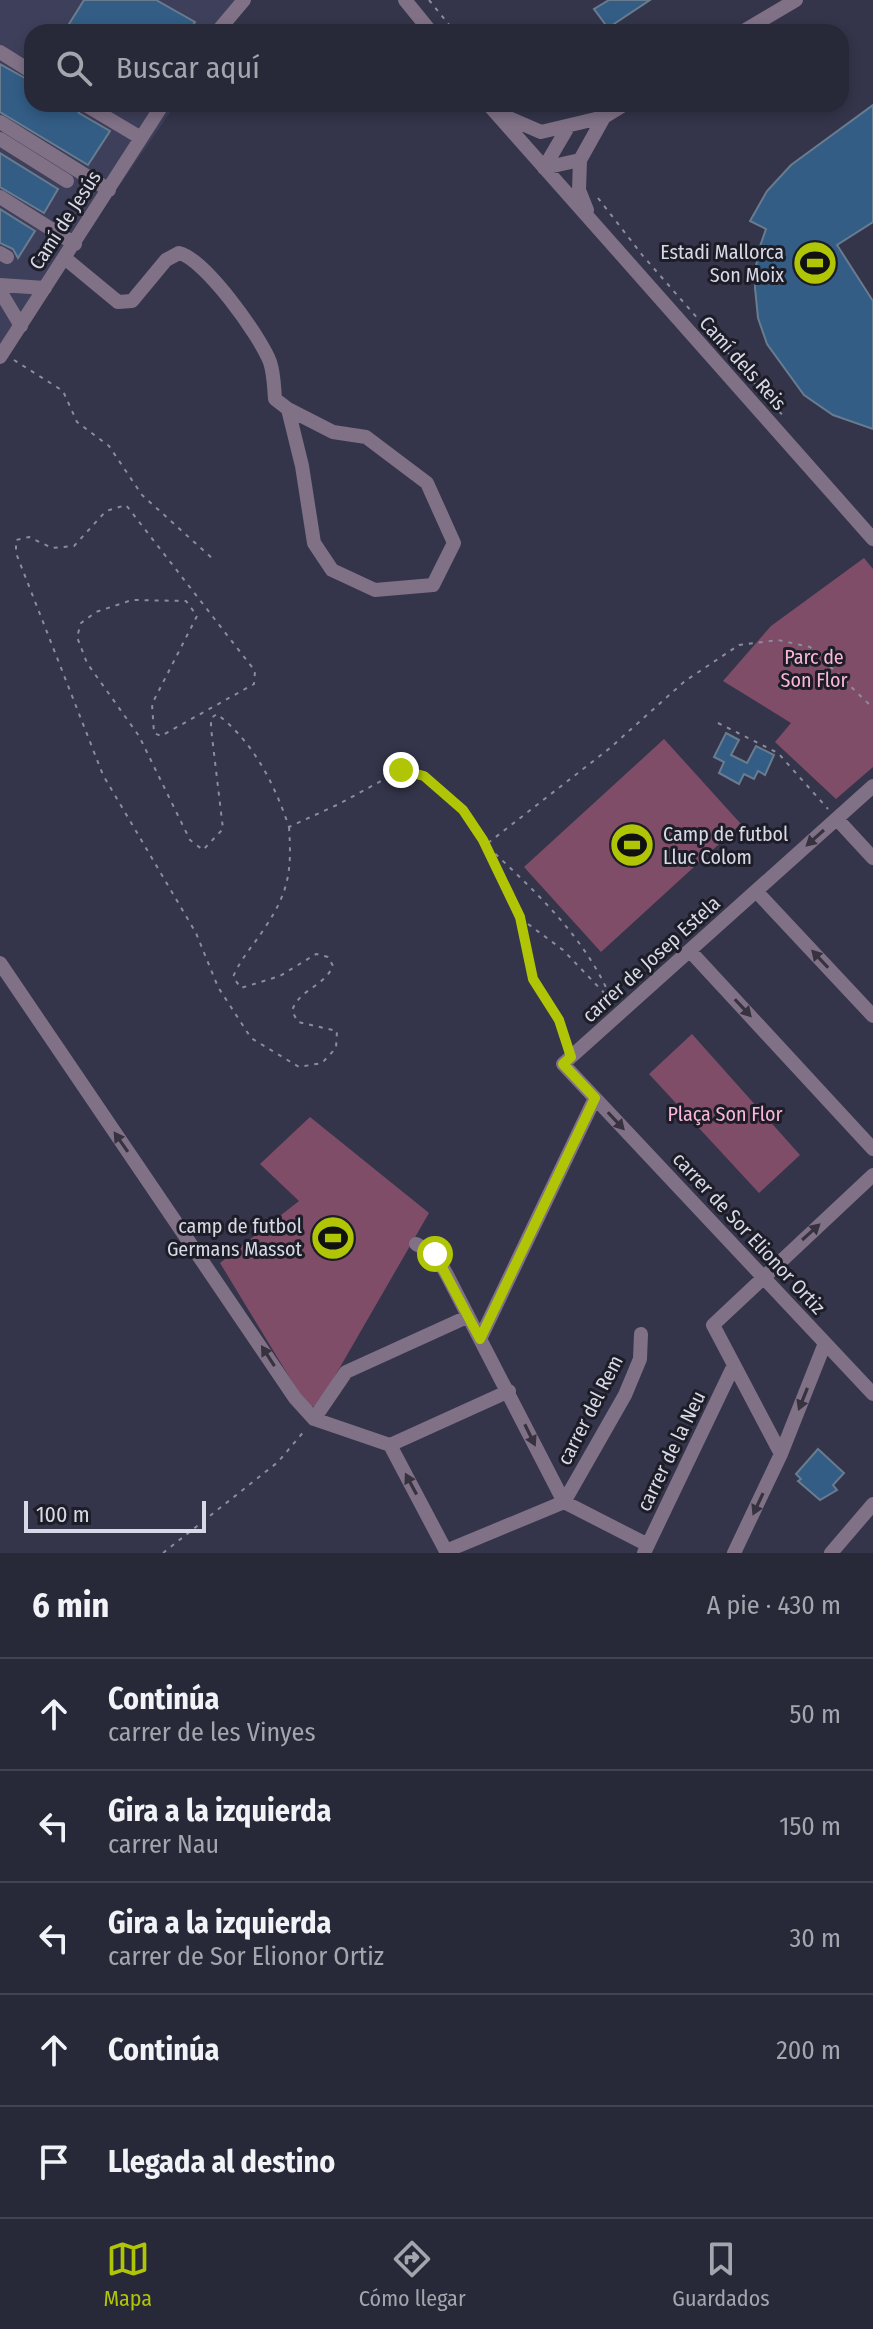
<!DOCTYPE html>
<html lang="es">
<head>
<meta charset="utf-8">
<style>
  body { margin:0; font-family:"Fira Sans Condensed",sans-serif; background:#333443; color:#f1f3f6 }
  .scale { position:absolute; left:24px; bottom:20px; width:182px; box-sizing:border-box; padding-left:8px; border:4px solid #d8d9e7; border-top:0; font-size:22px; line-height:28px; white-space:nowrap; color:#d8d9e7; -webkit-text-stroke:6px #1d1d27; paint-order:stroke }
  .stop { position:absolute; width:24px; height:24px; margin:-18px; border:6px solid #afc506; border-radius:50%; background:#fff }
  .stop.end { background:#afc506; border-color:#fff; box-shadow:0 2px 8px #0008 }
  .list { margin:0; padding:0; list-style:none }
  h2 { display:flex; justify-content:space-between; align-items:center; height:104px; margin:0; padding:0 32px; font-size:34px }
  h2 small { font-size:26px; font-weight:400; color:#a4a6ae }
  .list li { display:grid; grid-template-columns:52px 1fr auto; gap:24px; align-items:center; box-sizing:border-box; height:112px; padding:0 32px; border-top:2px solid #434453 }
  .list b { display:block; font-size:30px; white-space:nowrap }
  .list p { margin:0; font-size:26px; white-space:nowrap; color:#a4a6ae }
  .list em { font-size:26px; font-style:normal; color:#a4a6ae }
  .icon { flex:none; width:44px; height:44px; fill:none; stroke:currentColor; stroke-width:2; stroke-linecap:round; stroke-linejoin:round }
  .map { position:relative; flex:none; width:873px; height:1553px; overflow:hidden }
  .search { position:absolute; background:#272838; box-shadow:0 4px 12px #0003; left:24px; right:24px; top:24px; height:88px; display:flex; align-items:center; gap:20px; box-sizing:border-box; padding:0 28px; border-radius:24px; color:#a4a6ae; font-size:30px }
  .sheet { height:664px; background:#272838 }
  nav { display:flex; justify-content:space-around; align-items:center; box-sizing:border-box; height:112px; border-top:2px solid #434453; background:#272838; font-size:22px; color:#a4a6ae }
  nav a { display:grid; justify-items:center; gap:4px }
  nav .on { color:#afc506 }
  .map>svg:first-child { display:block }
  .built { fill:#3e3f5a }
  .green { fill:#804d68 }
  .building { fill:#335d85; stroke:#697c8f; stroke-width:2 }
  .lines { fill:none; stroke-linecap:round; stroke-linejoin:round }
  .path { stroke:#8b8c9d; stroke-width:2; stroke-dasharray:4 6; stroke-linecap:butt }
  .minor { stroke:#807187; stroke-width:14 }
  .oneway { fill:#36323f }
  .route { stroke:#afc506; stroke-width:10 }
  .labels { text-anchor:middle; dominant-baseline:central; stroke-width:6; stroke-linejoin:round; paint-order:stroke }
  .street-label { font-size:20px; fill:#d8d9e7; stroke:#1d1d27 }
  .poi-label { font-size:20px; fill:#d8d9e7; stroke:#1d1d27; text-anchor:end }
  .park-label { font-size:20px; fill:#f9b6d8; stroke:#1d1d27 }
</style>
</head>
<body>
<div class="map">
<svg width="873" height="1553" viewBox="0 0 873 1553">
  <rect width="100%" height="100%" fill="#34354a"/>
  <!-- built -->
  <path class="built" d="M0,0H249L227,32H32V104H176L0,357Z"/>
  <!-- green -->
  <path class="green" d="M864,558L873,569V767L836,799L775,742L791,723L723,681L771,626Z
    M664,739L741,824L601,952L524,867Z
    M692,1034L800,1155L759,1193L649,1074Z
    M310,1117L429,1213L317,1407L307,1406L220,1263L299,1201L260,1164Z"/>
  <!-- building -->
  <path class="building" d="M84,0H156L195,22L188,32H64Z
    M609,0H650L608,28L594,9Z
    M0,64L32,82V104H74L79,113L110,131L88,165L0,112Z
    M873,105V222L837,245L873,301V429L833,415L804,395L767,344L758,318L755,288L757,255L766,229L750,221L767,191L791,165Z
    M0,153L58,189L44,213L0,187Z
    M0,209L35,231L18,258L13,249L0,243Z
    M726,733L739,740L731,755L747,763L756,746L774,755L765,775L758,771L754,779L744,774L739,784L719,773L724,762L714,757Z
    M818,1449L844,1473L833,1485L837,1490L820,1500L798,1481L801,1479L796,1474Z"/>
  <g class="lines">
    <!-- path -->
    <path class="path" d="M429,0L455,32
      M520,104L528,111
      M598,198L643,256L785,418
      M14,360L63,391L77,422L109,446L142,495L213,559
      M718,723L778,753L828,809
      M289,827C292,871 289,892 264,929C253,946 241,958 233,977L241,988L280,976L316,954L328,957L333,966C324,987 299,989 292,1011L298,1022L337,1031L336,1048L322,1063L299,1067L251,1038L218,987L196,933L103,775L16,553V540L29,537L52,548L74,546L106,511L126,505L255,671L254,684L161,736L154,733L152,704L197,616L186,601L132,600L96,612L81,623L77,637L87,663L139,736L190,840L203,850L223,829L211,728V718L217,714C254,743 274,783 289,827L339,804L401,770C461,786 502,862 520,918C526,938 526,960 533,979C543,1002 559,1020 567,1045
      M488,843L610,748L685,681L739,645L778,640L810,647L873,708
      M488,847C536,892 587,939 612,1001
      M520,918L563,950L610,999
      M163,1553L278,1462L306,1429"/>
    <!-- minor -->
    <path class="minor" d="M405,0L431,32
      M217,32L244,0
      M742,32L796,0
      M0,52L32,72
      M84,104L141,138
      M488,104L873,539
      M502,115L541,132L604,117L625,104
      M0,122L109,190
      M0,139L67,181
      M580,160L579,190L587,210
      M544,168L580,160L604,117
      M544,168L568,127
      M0,197L75,244
      M0,253L7,257
      M66,259L118,302L132,301L166,260L179,253C205,259 260,336 270,362C274,374 274,387 275,399L288,409L302,466L314,543L332,570L375,590L433,585L454,543L427,483L366,437L333,432L288,409
      M0,285L45,288
      M0,291L21,326
      M0,357L163,104
      M873,786L563,1064L873,1394
      M837,819L873,858
      M756,891L873,1016
      M690,951L873,1149
      M0,963L295,1398L314,1419L390,1445L447,1553
      M416,1244L435,1254L447,1275L564,1502L648,1545
      M480,1339L595,1098
      M314,1419L346,1372L467,1317
      M390,1445L509,1391
      M781,1454L713,1325L873,1175
      M446,1551L564,1502L625,1395L640,1359L641,1334
      M644,1553L734,1365
      M734,1553L781,1454L825,1343
      M831,1553L873,1504"/>
  </g>
  <!-- one-way arrows -->
  <defs><path id="oneway-solid" d="M-6-.8H1V-3.2L6.5 0L1 3.2V.8H-6Z" transform="scale(2)"/></defs>
  <g class="oneway">
    <use href="#oneway-solid" transform="translate(815 838) rotate(138)"/>
    <use href="#oneway-solid" transform="translate(820 959) rotate(-133)"/>
    <use href="#oneway-solid" transform="translate(743 1008) rotate(47)"/>
    <use href="#oneway-solid" transform="translate(616 1121) rotate(47)"/>
    <use href="#oneway-solid" transform="translate(121 1142) rotate(-125)"/>
    <use href="#oneway-solid" transform="translate(811 1232) rotate(-42)"/>
    <use href="#oneway-solid" transform="translate(268 1356) rotate(-123)"/>
    <use href="#oneway-solid" transform="translate(803 1399) rotate(112)"/>
    <use href="#oneway-solid" transform="translate(530 1435) rotate(64)"/>
    <use href="#oneway-solid" transform="translate(411 1484) rotate(-118)"/>
    <use href="#oneway-solid" transform="translate(758 1504) rotate(115)"/>
  </g>
  <g class="lines">
    <!-- route -->
    <path class="route" d="M401,770L424,776L463,810L483,840L520,917L533,979L559,1020L571,1057L563,1064L595,1098L480,1339L435,1254"/>
  </g>
  <!-- icons -->
  <defs>
    <g id="stadium-disc" transform="scale(2.3)"><circle r="9.5" fill="#afc506" stroke="#1d1d27"/><path d="M0-5a6.5 5 0 1 0 0 10a6.5 5 0 1 0 0-10ZM-3.5-1.8h7v3.6h-7Z" fill="#111"/></g>
  </defs>
  <g fill-rule="evenodd">
    <use href="#stadium-disc" x="815" y="263"/>
    <use href="#stadium-disc" x="632" y="845"/>
    <use href="#stadium-disc" x="333" y="1238"/>
  </g>
  <g class="labels">
    <!-- street labels -->
    <g class="street-label">
      <text transform="translate(65 220) rotate(-57)">Camí de Jesús</text>
      <text transform="translate(743 363) rotate(48)">Camí dels Reis</text>
      <text transform="translate(651 959) rotate(-42)">carrer de Josep Estela</text>
      <text transform="translate(749 1233) rotate(47)">carrer de Sor Elionor Ortiz</text>
      <text transform="translate(590 1410) rotate(-63)">carrer del Rem</text>
      <text transform="translate(671 1451) rotate(-64)">carrer de la Neu</text>
    </g>
    <!-- poi labels -->
    <g class="poi-label">
      <text x="784" y="252">Estadi Mallorca<tspan x="784" dy="23">Son Moix</tspan></text>
      <text x="663" y="834" text-anchor="start">Camp de futbol<tspan x="663" dy="23">Lluc Colom</tspan></text>
      <text x="302" y="1226">camp de futbol<tspan x="302" dy="23">Germans Massot</tspan></text>
    </g>
    <!-- park labels -->
    <g class="park-label">
      <text x="814" y="657">Parc de<tspan x="814" dy="23">Son Flor</tspan></text>
      <text x="725" y="1114">Plaça Son Flor</text>
    </g>
  </g>
</svg>
<div class="scale">100 m</div>
<div class="stop" style="left:435px;top:1254px"></div>
<div class="stop end" style="left:401px;top:770px"></div>
<div class="search"><svg class="icon" aria-label="search" viewBox="0 0 24 24"><circle cx="10" cy="10" r="6"/><path d="M15 15l6 6"/></svg>Buscar aquí</div>
</div>
<section class="sheet">
<h2>6 min<small>A pie · 430 m</small></h2>
<ul class="list">
<li><svg class="icon" aria-label="ahead" viewBox="0 0 24 24"><path d="M12 20V5M6 11l6-6 6 6"/></svg><div><b>Continúa</b><p>carrer de les Vinyes</p></div><em>50 m</em></li>
<li><svg class="icon" aria-label="left" viewBox="0 0 24 24"><path d="M17 20v-9H6M10 6l-5 5 5 5"/></svg><div><b>Gira a la izquierda</b><p>carrer Nau</p></div><em>150 m</em></li>
<li><svg class="icon" aria-label="left" viewBox="0 0 24 24"><path d="M17 20v-9H6M10 6l-5 5 5 5"/></svg><div><b>Gira a la izquierda</b><p>carrer de Sor Elionor Ortiz</p></div><em>30 m</em></li>
<li><svg class="icon" aria-label="ahead" viewBox="0 0 24 24"><path d="M12 20V5M6 11l6-6 6 6"/></svg><div><b>Continúa</b></div><em>200 m</em></li>
<li><svg class="icon" aria-label="arrive" viewBox="0 0 24 24"><path d="M6 21V4h12l-3 4 3 4H6"/></svg><div><b>Llegada al destino</b></div></li>
</ul>
</section>
<nav>
<a class="on"><svg class="icon" aria-label="map" viewBox="0 0 24 24"><path d="M3 6l6-2 6 2 6-2v14l-6 2-6-2-6 2zM9 4v14M15 6v14"/></svg>Mapa</a>
<a><svg class="icon" aria-label="directions" viewBox="0 0 24 24"><path d="M12 3l9 9-9 9-9-9zM9 14v-3h6M13 9l2 2-2 2"/></svg>Cómo llegar</a>
<a><svg class="icon" aria-label="saved" viewBox="0 0 24 24"><path d="M7 4h10v16l-5-4-5 4z"/></svg>Guardados</a>
</nav>
</body>
</html>
